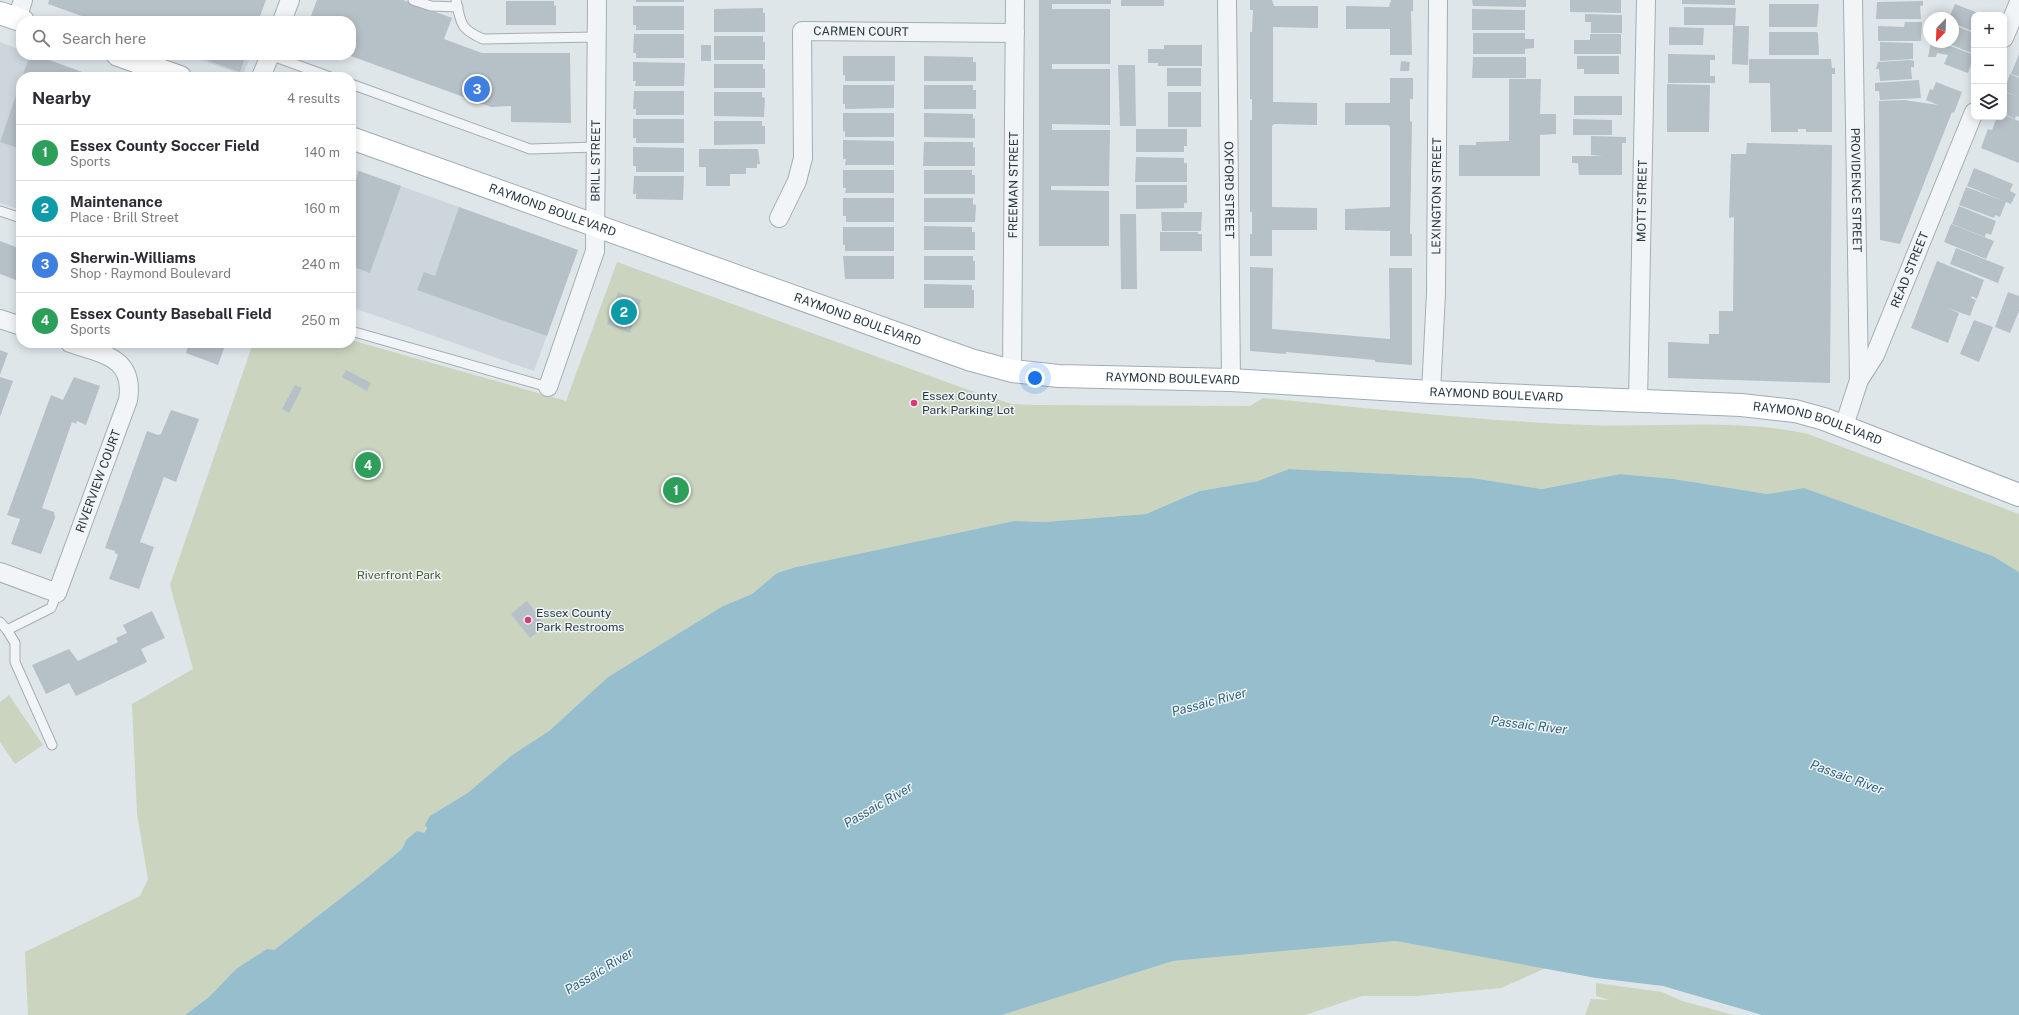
<!DOCTYPE html>
<html lang="en">
<head>
<meta charset="utf-8">
<style>
  body { margin:0; font-family:"Public Sans",sans-serif; background:#f7f7f7; color:#2b2b33 }
  .controls { position:absolute; right:12px; top:12px; display:grid; overflow:hidden; border-radius:8px; box-shadow:0 2px 10px #0003 }
  .controls button { width:36px; height:36px; display:grid; place-items:center; padding:0; border:0; border-bottom:1px solid #e1e1e2; background:#fff; color:#2b2b33; font:20px sans-serif }
  .compass { position:absolute; left:1923px; top:12px; width:36px; height:36px; border-radius:50%; background:#fff; box-shadow:0 2px 10px #0003; rotate:203deg }
  .you { position:absolute; left:1035px; top:378px; width:14px; height:14px; margin:-10px; border:3px solid #fff; border-radius:50%; background:#1a73e8; box-shadow:0 0 0 6px #1a73e833 }
  .badge { display:grid; place-items:center; width:26px; height:26px; border-radius:50%; background:#1a73e8; color:#fff; font-size:13px; font-weight:700 }
  .pin { position:absolute; translate:-50% -50%; border:2px solid #fff; box-shadow:0 1px 4px #0006 }
  .list { margin:0; padding:0; list-style:none }
  h2 { display:flex; justify-content:space-between; align-items:center; height:52px; margin:0; padding:0 16px; font-size:17px }
  h2 small { font-size:13px; font-weight:400; color:#7c7c81 }
  .list li { display:grid; grid-template-columns:26px 1fr auto; gap:12px; align-items:center; box-sizing:border-box; height:56px; padding:0 16px; border-top:1px solid #e1e1e2 }
  .list b { display:block; font-size:15px; white-space:nowrap }
  .list p { margin:0; font-size:13px; white-space:nowrap; color:#7c7c81 }
  .list em { font-size:13px; font-style:normal; color:#7c7c81 }
  .icon { flex:none; width:22px; height:22px; fill:none; stroke:currentColor; stroke-width:2; stroke-linecap:round; stroke-linejoin:round }
  .map { position:relative; flex:none; width:2019px; height:1015px; overflow:hidden }
  .search { position:absolute; background:#fff; box-shadow:0 2px 10px #0003; left:16px; top:16px; width:340px; height:44px; display:flex; align-items:center; gap:10px; box-sizing:border-box; padding:0 14px; border-radius:16px; color:#7c7c81; font-size:15px }
  .panel { position:absolute; background:#fff; box-shadow:0 2px 10px #0003; left:16px; top:72px; width:340px; height:276px; border-radius:16px }
  .map>svg:first-child { display:block }
  .built { fill:#cdd6dc }
  .green { fill:#cad4bf }
  .water { fill:#97becd }
  .building { fill:#b6c0c7 }
  .lines { fill:none; stroke-linecap:round; stroke-linejoin:round }
  .service-casing { stroke:#a4aeb4; stroke-width:11 }
  .minor-casing { stroke:#a4aeb4; stroke-width:20 }
  .primary-casing { stroke:#9dadb6; stroke-width:24 }
  .service { stroke:#f2f5f7; stroke-width:9 }
  .minor { stroke:#f2f5f7; stroke-width:18 }
  .primary { stroke:#fff; stroke-width:22 }
  .poi-dot { fill:#da3978; stroke:#eff4f7; stroke-width:1.5 }
  .labels { text-anchor:middle; dominant-baseline:central; stroke-width:3; stroke-linejoin:round; paint-order:stroke }
  .street-label { font-size:12px; fill:#263742; stroke:#eff4f7 }
  .poi-label { font-size:12px; fill:#263742; stroke:#eff4f7; text-anchor:start }
  .park-label { font-size:12px; fill:#465f32; stroke:#eff4f7 }
  .water-label { font-size:13px; font-style:italic; fill:#2d627a; stroke:#eff4f7 }
</style>
</head>
<body>
<div class="map">
<svg width="2019" height="1015" viewBox="0 0 2019 1015">
  <rect width="100%" height="100%" fill="#dfe6ea"/>
  <!-- built -->
  <path class="built" d="M0,42L21,50V55H35L96,77H21V210L0,203Z
    M186,55H251L243,75Z
    M351,168L578,250L534,371L351,307Z"/>
  <!-- green -->
  <path class="green" d="M617,262L963,388L1012,404L1036,405L1250,406L1263,398C1371,408 1480,421 1588,425C1662,428 1736,418 1808,434L2019,514V572L1993,556L1804,488L1767,494L1674,479L1620,474L1542,489L1472,478L1289,469L1258,481L1198,491L1146,514L1044,522L1014,521L796,567L777,573L752,594L723,606L608,677L549,731L512,755L469,792L430,816L424,833L406,840L402,849L368,877L274,950L236,969L209,997L185,1015H28L25,952L140,896L148,879L137,814L132,704L193,669L170,585L253,343H351V340L566,401Z
    M9,695L43,745L15,764L0,742V702Z
    M1396,941L1546,968L1501,988L1417,996H1362L1305,1015H1002L1173,961Z
    M1596,983L1662,992L1682,1001L1734,1015H1585L1591,999L1610,1000L1596,996Z"/>
  <!-- water -->
  <path class="water" d="M1289,469L1472,478L1542,489L1620,474L1674,479L1767,494L1804,488L1993,556L2019,572V1015H1762L1663,986L1596,978L1396,941L1173,961L1002,1015H185L209,997L236,969L267,949L274,950L368,877L402,849L406,840L417,831L424,833L427,828L425,825L430,816L469,792L512,755L549,731L608,677L723,606L752,594L777,573L796,567L1014,521L1044,522L1146,514L1199,491L1258,481Z"/>
  <!-- building -->
  <path class="building" d="M49,0H266L258,21H96L48,4Z
    M317,0H403L452,18L444,39L482,53H570L571,123L511,122V106L491,107L348,55H351V21H309Z
    M636,0H684V2H636Z
    M1039,0H1111V4H1052V9H1110V64H1052V69H1110V125L1052,124V130H1110L1109,186H1051V190L1109,191V246H1039Z
    M1121,0H1164V6H1121Z
    M1250,0H1272L1274,6H1318V28L1273,27V102L1317,103V125L1274,124L1272,126V207L1317,208V230H1272V256H1250V234H1252V212H1250V120H1252V99H1250V32H1252L1253,10H1250Z
    M1391,0H1413V11H1411L1412,55H1390V29H1346V6L1389,7Z
    M1472,0H1526V7L1473,6Z
    M1570,0H1621V13L1570,12Z
    M1682,0H1735V5L1682,4Z
    M506,1H554V6L556,5V25H506Z
    M1923,1V6H1920L1921,19H1876L1877,2Z
    M1769,4H1819L1817,27H1769Z
    M1955,4L1983,15H1974V32L1953,23V18H1949Z
    M633,6H684V30H636V25H633Z
    M1684,7L1736,8L1735,26H1749L1748,65L1732,64L1733,25H1684Z
    M763,8V13H765V32H714V9Z
    M1472,9L1525,10V30H1472Z
    M1585,14L1622,15V33H1591V22H1585Z
    M1905,22H1922L1921,41H1878V26L1904,27Z
    M1953,25L1974,33V54L1944,42H1953Z
    M1669,27L1704,28L1703,45H1669Z
    M1769,32H1817L1818,34L1819,55H1769Z
    M1473,33H1525V39H1534V48L1525,49V54H1473Z
    M634,34H684V58H636V53H633Z
    M1590,34H1621V54H1574V40H1590Z
    M714,36H763V42H765V60H714Z
    M1880,42L1913,43V59L1880,61Z
    M1931,42H1940L1974,55L1968,73L1944,64L1948,55L1937,53L1936,57H1928Z
    M701,45H711V61H701Z
    M1164,45H1202V66H1158V63H1148V49H1164Z
    M1668,54L1715,55V60H1710V76H1715V83H1668Z
    M2019,54V77L2011,74Z
    M30,55H35L96,77H22Z
    M192,55H246L240,72Z
    M843,56H895V81H845V75H843Z
    M924,56L973,57V62H976V81H924Z
    M1577,56H1619V74H1584V69H1577Z
    M1473,57H1526V78H1472Z
    M1749,59H1831L1832,68H1835V74H1832V132H1806V129H1798V132H1771L1770,83H1749Z
    M1910,60L1914,61V67H1911L1912,79L1880,81L1879,69H1876L1878,62Z
    M1401,61L1410,62L1409,71H1400Z
    M633,62L685,63L684,86H635L636,81H633Z
    M714,64H763V69H765V88H714Z
    M1118,65H1135L1136,126H1120Z
    M1167,68H1201V86H1167Z
    M2010,74L2019,78V117L2016,116L2015,119L2004,114V92L2017,96L2004,91Z
    M1390,78H1413V99H1410V121L1412,122L1410,234H1412V256H1390V231L1345,230V209L1390,207V127L1388,125H1345V103H1390Z
    M1509,79H1541L1540,114H1556V134L1540,135V176H1459V145H1476V142L1509,141Z
    M1919,80L1921,98L1880,100L1879,91H1875V83Z
    M21,81V149L0,142Z
    M1936,82L1962,92L1954,113L1952,112L1900,244L1880,240L1879,101L1904,100L1938,105L1926,100L1930,89L1933,90Z
    M1667,84L1710,85L1709,132H1667Z
    M843,85H894V108L845,109V104H843Z
    M924,85H973V90H976V109H924Z
    M634,91H684V115H636V109H633Z
    M714,92H762V97L765,98L764,117L714,116Z
    M1168,92H1201V127H1168Z
    M1574,96H1622V115H1574Z
    M843,113H894V137H845V132L843,131Z
    M924,113L973,114V119L975,118V138L924,137Z
    M2004,115L2019,121V163L1981,148L1988,129L1992,130L1997,117H2004Z
    M633,119H684V143H636V138H633Z
    M1573,119L1612,120V135H1573Z
    M714,121H762V126H765V144L714,145Z
    M1136,129H1187V146H1184V152H1136Z
    M1591,136L1626,137V143H1622V175H1579L1578,163H1572V156H1603L1591,155Z
    M843,140L894,141V165H845L846,159H843Z
    M924,142H973V148L975,147V166H923Z
    M1747,143L1832,145L1830,383L1668,378V342L1709,344V334H1719V311H1733L1734,217L1729,218L1731,154H1746Z
    M633,147L684,148V172H636V166H633Z
    M699,149H758L760,164H757V168H746V174H730V186H706V167H699Z
    M1136,157L1184,158V163H1187V182H1135Z
    M1974,168L2013,184L2010,191L2016,194L2011,204L1967,186Z
    M843,170H894V193H845L846,188H843Z
    M924,170H972V175H975V194H924Z
    M359,171L401,186L370,273L351,266V193Z
    M634,176H684L683,200L636,199V194H633Z
    M1136,185H1187V203H1184V208L1136,209Z
    M1966,187L2006,202L2000,217L1995,215L1994,218L1959,205Z
    M843,198H894V222H846V216H843Z
    M924,198H973V204L976,205L975,222H924Z
    M1959,206L1996,221L1991,235L1986,233L1985,237L1952,224Z
    M459,207L578,250L547,336L417,290L424,272L435,276Z
    M1161,212H1202L1201,231H1162Z
    M1120,214H1136L1137,289H1121Z
    M1951,224L1994,241L1986,259L1944,242Z
    M924,226L972,227V232H975V250H924Z
    M843,227H894V251H845V245H843Z
    M1160,232H1198V234H1202V251H1160Z
    M0,241L21,249V282L0,274Z
    M1956,248L2004,267L1998,283L1950,264Z
    M843,256H894V279H845Z
    M924,256H973V261H975V280H924Z
    M1937,261L1984,280L1977,299L1972,296L1971,298L1976,300L1970,316L1947,308L1959,313L1948,343L1911,328Z
    M1250,267L1273,268L1272,329L1390,339L1389,268H1412V365L1375,362V360L1286,352V354L1250,351Z
    M924,284L972,285V290H974V308H924Z
    M618,292L641,300L630,333L607,324Z
    M2008,292L2019,296V311L2010,333L1995,327Z
    M1974,320L1993,327L1979,362L1960,354Z
    M184,343H226L218,365L186,353L188,346Z
    M0,350L8,353L0,375Z
    M346,370L371,383L367,391L342,377Z
    M0,377L13,381L0,417Z
    M74,377L100,386L86,425L77,421L76,424L72,422L42,508L54,512L55,518L41,554L11,544L20,519L7,515L51,395L63,400Z
    M295,385L302,388L289,413L282,409Z
    M171,410L199,419L176,482L164,477L140,542L154,547L139,589L109,579L118,555L115,553V551L105,548L147,431L158,435L161,434Z
    M527,601L546,626L530,638L511,614Z
    M152,611L165,638L141,649L147,662L76,696L69,683L46,694L32,665L69,649L78,661L118,642L116,638L127,633L123,625Z"/>
  <g class="lines">
    <!-- service casing -->
    <g class="service-casing">
      <path id="service" d="M413,0L431,6L458,7
        M456,0C461,24 460,29 483,39L597,37
        M270,55L330,77
        M351,84L530,149L597,147
        M0,211L21,218
        M351,331L548,387
        M0,622L7,630L51,608L57,593
        M7,630L15,643V662L52,745"/>
    </g>
    <!-- minor casing -->
    <g class="minor-casing">
      <g id="minor">
        <path id="s1" d="M1227,0L1231,380"/>
        <path id="s2" d="M1853,0L1859,380"/>
        <path d="M17,19L23,0"/>
        <path d="M282,21L290,0"/>
        <path d="M2004,38L2019,2"/>
        <path d="M261,77L270,55"/>
        <path id="s3" d="M779,218L797,181L803,158L802,31L1015,33"/>
        <path d="M0,319L21,326"/>
        <path id="s4" d="M1012,371L1015,0"/>
        <path id="s5" d="M548,387L595,251L597,0"/>
        <path id="s6" d="M1431,392L1436,293L1438,0"/>
        <path id="s7" d="M1638,402L1646,0"/>
        <path id="s8" d="M1844,426L1859,380L1875,355L1974,112"/>
        <path id="s9" d="M0,572L57,593L128,400C135,357 102,354 70,343"/>
      </g>
    </g>
    <!-- primary casing -->
    <g class="primary-casing">
      <g id="primary">
        <path d="M0,13L23,21"/>
        <path d="M118,55L180,77"/>
        <path id="s10" d="M351,138L971,360L1012,371L1059,376L1231,380L1431,392L1741,405L1795,411L1824,419L2019,495"/>
      </g>
    </g>
    <!-- service -->
    <use href="#service" class="service"/>
    <!-- minor -->
    <use href="#minor" class="minor"/>
    <!-- primary -->
    <use href="#primary" class="primary"/>
  </g>
  <!-- markers -->
  <g class="poi-dot">
    <circle cx="914" cy="403" r="4"/>
    <circle cx="528" cy="620" r="4"/>
  </g>
  <g class="labels">
    <!-- street labels -->
    <g class="street-label">
      <text stroke="none"><textPath href="#s3" startOffset="251">CARMEN COURT</textPath></text>
      <text stroke="none"><textPath href="#s5" startOffset="234">BRILL STREET</textPath></text>
      <text stroke="none"><textPath href="#s4" startOffset="186">FREEMAN STREET</textPath></text>
      <text stroke="none"><textPath href="#s1" startOffset="190">OXFORD STREET</textPath></text>
      <text stroke="none"><textPath href="#s2" startOffset="190">PROVIDENCE STREET</textPath></text>
      <text stroke="none"><textPath href="#s6" startOffset="196">LEXINGTON STREET</textPath></text>
      <text stroke="none"><textPath href="#s7" startOffset="201">MOTT STREET</textPath></text>
      <text stroke="none"><textPath href="#s10" startOffset="214">RAYMOND BOULEVARD</textPath></text>
      <text stroke="none"><textPath href="#s8" startOffset="170">READ STREET</textPath></text>
      <text stroke="none"><textPath href="#s10" startOffset="538">RAYMOND BOULEVARD</textPath></text>
      <text stroke="none"><textPath href="#s10" startOffset="862">RAYMOND BOULEVARD</textPath></text>
      <text stroke="none"><textPath href="#s10" startOffset="1186">RAYMOND BOULEVARD</textPath></text>
      <text stroke="none"><textPath href="#s10" startOffset="1510">RAYMOND BOULEVARD</textPath></text>
      <text stroke="none"><textPath href="#s9" startOffset="180">RIVERVIEW COURT</textPath></text>
    </g>
    <!-- poi labels -->
    <g class="poi-label">
      <text x="922" y="396">Essex County<tspan x="922" dy="14">Park Parking Lot</tspan></text>
      <text x="536" y="613">Essex County<tspan x="536" dy="14">Park Restrooms</tspan></text>
    </g>
    <!-- park labels -->
    <g class="park-label">
      <text x="399" y="575">Riverfront Park</text>
    </g>
    <!-- water labels -->
    <g class="water-label">
      <text transform="translate(1209 702) rotate(-15)">Passaic River</text>
      <text transform="translate(1529 725) rotate(7)">Passaic River</text>
      <text transform="translate(1847 777) rotate(20)">Passaic River</text>
      <text transform="translate(878 805) rotate(-30)">Passaic River</text>
      <text transform="translate(599 971) rotate(-31)">Passaic River</text>
    </g>
  </g>
</svg>
<div class="controls">
<button>+</button>
<button>−</button>
<button><svg class="icon" aria-label="layers" viewBox="0 0 24 24"><path d="M12 4l9 5-9 5-9-5zM3 14l9 5 9-5"/></svg></button>
</div>
<svg class="compass" viewBox="-18 -18 36 36"><path d="M0-13l5 13h-10z" fill="#e53935"/><path d="M0 13l5-13h-10z" fill="#7c7c81"/></svg>
<div class="you"></div>
<div class="pin badge" style="left:676px;top:490px;background:#2e9e5b">1</div>
<div class="pin badge" style="left:624px;top:312px;background:#0f9aa8">2</div>
<div class="pin badge" style="left:477px;top:89px;background:#3f7fe0">3</div>
<div class="pin badge" style="left:368px;top:465px;background:#2e9e5b">4</div>
<div class="search"><svg class="icon" aria-label="search" viewBox="0 0 24 24"><circle cx="10" cy="10" r="6"/><path d="M15 15l6 6"/></svg>Search here</div>
<section class="panel">
<h2>Nearby<small>4 results</small></h2>
<ul class="list">
<li><span class="badge" style="background:#2e9e5b">1</span><div><b>Essex County Soccer Field</b><p>Sports</p></div><em>140 m</em></li>
<li><span class="badge" style="background:#0f9aa8">2</span><div><b>Maintenance</b><p>Place · Brill Street</p></div><em>160 m</em></li>
<li><span class="badge" style="background:#3f7fe0">3</span><div><b>Sherwin-Williams</b><p>Shop · Raymond Boulevard</p></div><em>240 m</em></li>
<li><span class="badge" style="background:#2e9e5b">4</span><div><b>Essex County Baseball Field</b><p>Sports</p></div><em>250 m</em></li>
</ul>
</section>
</div>
</body>
</html>
